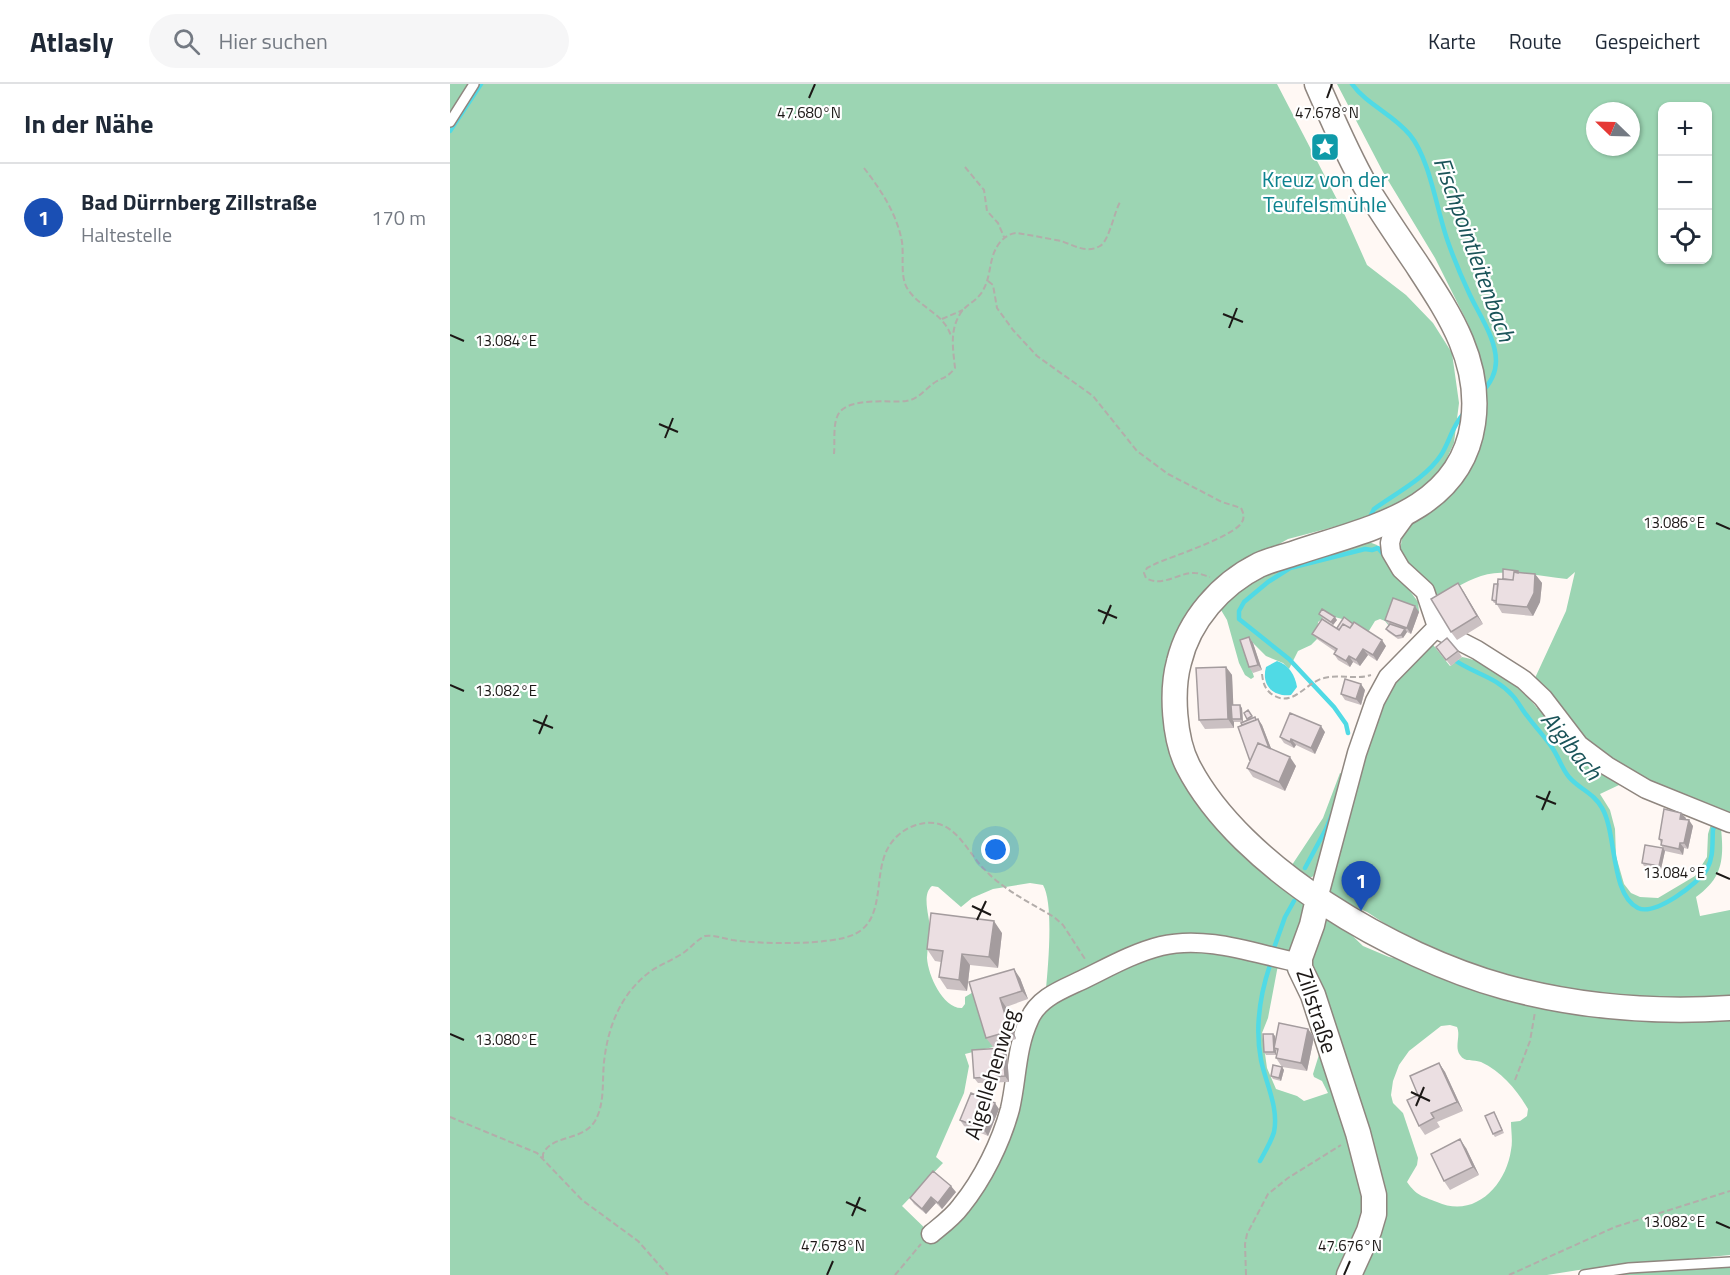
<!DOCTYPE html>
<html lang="de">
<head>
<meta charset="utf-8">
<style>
  body { margin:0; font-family:"Titillium Web",sans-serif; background:#f6f6f7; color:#1f2937 }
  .controls { position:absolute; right:18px; top:18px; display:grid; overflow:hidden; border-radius:12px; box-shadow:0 2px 4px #0004 }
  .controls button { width:54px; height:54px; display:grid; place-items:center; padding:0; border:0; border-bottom:2px solid #e0e1e3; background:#fff; color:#1f2937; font:30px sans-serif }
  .compass { position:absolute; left:1136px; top:18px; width:54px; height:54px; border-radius:50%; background:#fff; box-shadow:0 2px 4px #0004; rotate:293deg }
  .you { position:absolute; left:546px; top:766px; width:21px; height:21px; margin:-15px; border:4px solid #fff; border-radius:50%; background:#1a73e8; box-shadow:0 0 0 9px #1a73e833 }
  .badge { display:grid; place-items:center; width:39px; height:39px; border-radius:50%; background:#5d6607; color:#fff; font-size:20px; font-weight:700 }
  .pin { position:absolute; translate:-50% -50px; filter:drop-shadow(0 2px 3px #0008) }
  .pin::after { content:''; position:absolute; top:32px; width:21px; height:18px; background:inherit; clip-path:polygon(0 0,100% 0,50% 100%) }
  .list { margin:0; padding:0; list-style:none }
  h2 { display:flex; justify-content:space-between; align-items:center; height:78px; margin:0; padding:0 24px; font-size:26px }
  h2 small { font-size:20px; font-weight:400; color:#747a83 }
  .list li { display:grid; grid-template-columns:39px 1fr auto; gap:18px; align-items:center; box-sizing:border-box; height:108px; padding:0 24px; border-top:2px solid #e0e1e3 }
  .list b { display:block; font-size:22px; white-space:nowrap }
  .list p { margin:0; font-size:20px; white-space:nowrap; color:#747a83 }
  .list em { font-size:20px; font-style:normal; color:#747a83 }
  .icon { flex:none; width:33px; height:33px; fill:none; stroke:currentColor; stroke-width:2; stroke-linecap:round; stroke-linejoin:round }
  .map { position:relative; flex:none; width:1280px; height:1191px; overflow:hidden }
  header { display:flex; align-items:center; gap:36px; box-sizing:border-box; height:84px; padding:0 30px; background:#fff; border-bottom:2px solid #e0e1e3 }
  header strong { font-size:28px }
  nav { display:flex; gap:33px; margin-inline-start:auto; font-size:21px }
  .search { width:420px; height:54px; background:#f6f6f7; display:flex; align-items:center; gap:15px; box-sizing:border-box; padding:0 21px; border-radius:33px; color:#747a83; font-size:22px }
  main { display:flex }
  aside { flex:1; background:#fff }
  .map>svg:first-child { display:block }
  .green { fill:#9cd5b3; fill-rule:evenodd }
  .water { fill:#50dae5 }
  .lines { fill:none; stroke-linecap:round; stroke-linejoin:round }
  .stream { stroke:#50dae5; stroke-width:4.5 }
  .lane-casing { stroke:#8f867f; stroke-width:12 }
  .street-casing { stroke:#8f867f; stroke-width:21 }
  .secondary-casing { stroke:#8f867f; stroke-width:27 }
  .path { stroke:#b3adaa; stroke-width:2; stroke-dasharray:6 3; stroke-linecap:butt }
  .lane { stroke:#fff; stroke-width:9 }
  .street { stroke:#fff; stroke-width:18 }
  .secondary { stroke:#fff; stroke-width:24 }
  .wall { fill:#cac0c2 }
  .shaded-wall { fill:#a49c9e }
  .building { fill:#ebdfe2; stroke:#a49c9e; stroke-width:1.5 }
  .ticks { fill:none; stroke:#1c1816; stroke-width:2 }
  .labels { text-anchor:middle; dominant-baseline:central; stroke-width:4.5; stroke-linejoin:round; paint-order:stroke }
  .culture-label { font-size:22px; fill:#0d838f; stroke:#fff }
  .street-label { font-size:22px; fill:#1c1816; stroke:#fff }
  .water-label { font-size:24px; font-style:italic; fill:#1a5459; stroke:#fff }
  .ticks-label { font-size:15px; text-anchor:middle; fill:#1c1816; stroke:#fff; stroke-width:4.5; stroke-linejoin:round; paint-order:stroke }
</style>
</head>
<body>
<header>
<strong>Atlasly</strong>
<div class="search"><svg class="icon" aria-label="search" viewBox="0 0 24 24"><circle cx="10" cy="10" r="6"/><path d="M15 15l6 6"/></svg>Hier suchen</div>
<nav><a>Karte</a><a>Route</a><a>Gespeichert</a></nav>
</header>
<main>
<aside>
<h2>In der Nähe<small></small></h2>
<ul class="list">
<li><span class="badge" style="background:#1a4fb4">1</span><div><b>Bad Dürrnberg Zillstraße</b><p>Haltestelle</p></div><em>170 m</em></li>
</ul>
</aside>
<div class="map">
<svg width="1280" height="1191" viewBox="0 0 1280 1191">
  <rect width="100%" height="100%" fill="#fff8f4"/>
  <!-- green -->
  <path class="green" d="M0,0H827L893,127L917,181L956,211L983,239L1002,269L1009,319L1004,359L990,389L965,411L914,435L838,455L792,481L724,564L749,719L768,745L888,838L913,862L939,873L965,878L1003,893L1280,932V1171L1135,1185L1097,1191H0ZM580,799L593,801C604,820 598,882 596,905L745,855L598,918L577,960L523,1112L483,1152L452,1122L493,1079L486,1073L514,1009L519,982L515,970L543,963L525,907L515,913V920L512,924C493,925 478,891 477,874C477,865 480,855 480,846C480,833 471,811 482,802L488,803L511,823L522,814L543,805ZM828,881L841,889L872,961L863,990L864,993L872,997L878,1009L854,1017L847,1012L826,1005L817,984L812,949L818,934ZM1000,941L1007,943C1011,952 1004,963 1010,971C1015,979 1023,975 1031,978C1052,988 1067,1006 1078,1025L1077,1032L1070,1037L1061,1038C1061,1047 1063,1057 1061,1066C1056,1102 1024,1135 987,1118C972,1112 967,1112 957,1098L967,1081L968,1074L953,1029L943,1019L941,1011L943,997L949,981L959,967L991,942Z
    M887,0H1280V733L1176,689L1169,701L1150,710L1160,726L1165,745L1166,772L1174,800L1181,809L1190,813L1208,814L1245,792L1257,773L1258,750L1262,737L1271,744C1274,775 1273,794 1246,813L1250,832L1280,826V916L1190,919L1039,890L974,865L917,828L883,813L878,807L935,604L980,557L1000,582L1012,573C1036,576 1073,605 1087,624L1103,617L1085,594L1116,527L1125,488L1117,495C1089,492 1058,484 1031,492C1015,497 999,508 984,516L950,468L952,453L959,443L982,422L1035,316L1031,278L1018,240L985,174L933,88ZM1212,22H1258V176H1212ZM1145,27H1181V63H1145Z
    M916,457L927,461L968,518L969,528L939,542L935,537L930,535L925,537L917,550L896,536L877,531L868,538L867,555L861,561L848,567L839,585L833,579L816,572L803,559L794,561L804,593L801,595L795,591L789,579L777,536L771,526L773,518L809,490Z
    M890,689L896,692L869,787L862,793L856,794L840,784L873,734Z
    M1280,1181V1191H1160L1166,1190Z"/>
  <!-- water -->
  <path class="water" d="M827,577C839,581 845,591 847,603L841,611C823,613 811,601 816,583Z"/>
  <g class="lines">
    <!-- stream -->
    <path class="stream" d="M902,0C917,21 943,30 960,51C980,75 987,128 998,158C1004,175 1011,192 1019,209C1028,229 1046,254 1046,277C1046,290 1040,300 1031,309
      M0,47L31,0
      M921,431L924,425C946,409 976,394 991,371C1000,357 1001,344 1014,329
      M1003,575C1022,589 1045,592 1062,611C1068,617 1072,626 1078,633C1086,644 1096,654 1103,665C1109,674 1112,685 1119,693C1129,705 1144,709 1152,724C1167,749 1160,810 1188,824C1205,832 1248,800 1257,785C1264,772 1262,759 1263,745L1266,742H1269
      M898,649L896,640L884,623L839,575L789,535V527L794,518L818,498L840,484L915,465L922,466L928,464L935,472
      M855,784L876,745L882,730
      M824,864L835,833L844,817
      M810,1077C815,1068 821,1058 824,1048C829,1024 816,1000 811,976C805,945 810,911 820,881"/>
    <!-- lane casing -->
    <g class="lane-casing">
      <path id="lane" d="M0,38L24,0
        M1134,1191L1179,1184L1280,1178"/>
    </g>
    <!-- street casing -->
    <g class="street-casing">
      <path id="street" d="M958,429L942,451L940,459L941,468L951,485L975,507L987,543L992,548L1027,566L1074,596L1093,614L1129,661L1157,682L1196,705L1280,739
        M868,815L907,669L925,617L938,593L987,543
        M481,1150C492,1141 503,1133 511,1122C533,1095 551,1058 560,1025C567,995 566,964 579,936C588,914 611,906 632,896C657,884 683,869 711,862C757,851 805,870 850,879"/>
    </g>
    <!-- secondary casing -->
    <g class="secondary-casing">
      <path id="secondary" d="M867,0C882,34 897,70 916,103C932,129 949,154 966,179C998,228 1032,277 1023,339C1010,429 916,445 845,469C833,473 820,476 809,481C771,500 739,536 729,578C721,607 724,655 738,682C791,785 946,873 1055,903C1129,923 1203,929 1280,924
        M868,815L862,841L850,874V884L863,911L908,1049L924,1111V1130L919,1147L899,1191"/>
    </g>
    <!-- path -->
    <path class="path" d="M515,83L534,106L537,127L548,139L554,153
      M414,84C431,106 447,130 452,158C454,172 450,192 457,204C469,224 494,229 501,252
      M538,197L543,201L547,224L563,246L587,272L643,312L687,367L718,390L772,418L791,424C793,428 795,433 792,438C785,452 724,472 707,479L697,484L694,489L696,494C712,504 729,488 745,489C750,489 755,492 760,493
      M492,235L513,226
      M384,370C385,359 383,343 387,333C394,312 439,319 456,317C470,315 475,304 487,297C495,293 499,292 505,284C503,264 499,245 512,227C518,220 527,216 532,208C542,192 538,176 548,161C552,155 558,150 566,149C569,149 606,156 611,157C624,161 636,170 650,162C659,157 664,129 670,118
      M812,590C813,599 815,606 823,611C843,624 856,598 874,594C889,590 905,596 921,591
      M1065,996L1080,957L1085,928
      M0,1033L87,1069L132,1116L188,1157L218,1191
      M93,1074V1070C102,1050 132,1058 145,1037C155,1020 152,997 154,978C158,942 171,909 201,887C210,881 220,877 230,871C239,866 245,857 255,852C264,851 272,854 282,856C309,860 380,862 405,850C436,835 423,790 438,764C444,753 454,745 466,741C506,729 515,769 539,790C558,808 582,820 604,833L613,841L635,875
      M445,1191L471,1160
      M796,1191L795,1160L797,1150L818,1110L838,1094L891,1061
      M1059,1191L1165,1143L1280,1107"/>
    <!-- lane -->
    <use href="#lane" class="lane"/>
    <!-- street -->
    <use href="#street" class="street"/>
    <!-- secondary -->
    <use href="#secondary" class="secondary"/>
  </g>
  <!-- wall -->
  <path class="wall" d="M1068,487L1070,489L1085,490L1092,499L1090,518L1083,532L1052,529L1046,519H1044L1042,516L1048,500Z
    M1008,499L1033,540L1007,556L1001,548Z
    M965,522L969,528L961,550L957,548L953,554L948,555L938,548L936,545L939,541L935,536Z
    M869,530L887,536L883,541L871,533Z
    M887,544L936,562L927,577L918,571L910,582L903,578L900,583L888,576L884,570L886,568L867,555L862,550Z
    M799,553L803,559L812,586L803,589L799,583Z
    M986,563L1008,567L1012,573L1001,582Z
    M776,583L782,591L783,621L792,624L793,638L798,636L794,629L798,626L803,634L807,636L808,635L812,641L821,665L846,682L835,707L803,693L797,684L800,677L792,638H784V644L755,645L749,636Z
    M915,606L911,621L895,616L891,610Z
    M875,648L865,670L846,661L844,664L834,659L830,653Z
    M1236,734L1235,736L1243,742L1238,765L1234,764L1233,771L1215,767L1211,785L1194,782L1192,779L1213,764L1211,761V759L1209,755Z
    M552,849L548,884L520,881L517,907L497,905L489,893L491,878L485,877L477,865Z
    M570,894L578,915L556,923L566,955L543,963L536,954L519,898Z
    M858,945L864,953L857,987L832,983L826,974L827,968L826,966V971H816L814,968L823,950L825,952V958Z
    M553,964L557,970L559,998L528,999L524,994Z
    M989,979L995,988L1013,1027L987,1038L990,1043L975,1051L969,1042L968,1011Z
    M832,983L834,986L831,997L823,995L821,992Z
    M549,1025L538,1052L514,1042L510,1036Z
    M1046,1031L1054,1049L1045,1053L1043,1050Z
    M1016,1064L1029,1091L1000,1106L994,1097Z
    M506,1108L492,1125L486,1119L476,1130L464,1120L460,1114Z"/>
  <!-- shaded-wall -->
  <path class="shaded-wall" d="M1085,490L1092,499L1090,518L1083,532L1077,523Z
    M1008,499L1014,508L1033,540L1027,532Z
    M965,522L969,528L961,550L957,544Z
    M885,533L887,536L883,541L881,538Z
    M955,545L957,548L953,554L951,551Z
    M799,553L803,559L812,586L808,581Z
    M932,556L936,562L927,577L923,571Z
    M913,565L918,571L910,582L906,576Z
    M899,572L903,578L900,583L896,577Z
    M776,583L782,591L784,635H782L784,638V644L778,635Z
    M911,600L915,606L911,621L906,615Z
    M790,621L792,624L793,638L791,635Z
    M808,635L812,641L824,672L820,666Z
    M871,642L875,648L865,670L861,664Z
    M841,655L846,661L844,664L840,658Z
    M840,673L846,682L835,707L829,698Z
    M1231,729L1236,734L1234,741L1230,735Z
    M1239,736L1243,742L1238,765L1234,759Z
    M1230,759L1234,764L1233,771L1229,765Z
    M1213,764L1215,767L1211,785L1209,782Z
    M544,837L552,849L548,884L539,873Z
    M512,870L520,881L517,907L509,896Z
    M564,885L570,894L578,915L572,907Z
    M550,914L556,923L566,955L560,947Z
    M858,945L864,953L857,987L851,979Z
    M823,950L825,952L826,964H824L826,966V971L824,968Z
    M553,964L557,970L559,998L555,992Z
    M989,979L995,988L1013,1027L1007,1018Z
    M832,983L834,986L831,997L829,994Z
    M545,1019L549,1025L538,1052L534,1046Z
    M1010,1055L1016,1064L1029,1091L1023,1083Z
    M501,1102L506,1108L492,1125L488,1119Z
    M481,1113L486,1119L476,1130L472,1125Z"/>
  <!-- building -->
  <path class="building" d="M1053,485L1068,487V489L1064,488L1063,496L1053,495Z
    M1064,488L1085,490L1084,509L1077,523L1046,520L1048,495L1063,496Z
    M1008,499L1027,532L1001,548L981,515Z
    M1044,500H1048L1046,517L1042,516Z
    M943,514L965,522L957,544L935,536Z
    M872,525L885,533L881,538L869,530Z
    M894,533L903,540L900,544L893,540L889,546L887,544Z
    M872,535L889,546L893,540L900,544L904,538L932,556L923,571L913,565L906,576L899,572L896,577L884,570L887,565L862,550Z
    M940,540L955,545L951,551L946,552L936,545Z
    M799,553L808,581L799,583L790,556Z
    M997,554L1008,567L996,576L986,563Z
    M776,583L778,635L749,636L746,584Z
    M895,595L911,600L906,615L891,610Z
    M781,621H790L791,635H782Z
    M798,626L802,632L797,635L794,629Z
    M840,629L871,642L861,664L841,655L840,658L830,653Z
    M805,633L806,636L792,641L791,639Z
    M808,635L819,664L808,659L800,677L788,643Z
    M808,659L840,673L829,698L797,684Z
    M1214,725L1231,729L1230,735L1239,736L1234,759H1230L1229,765L1211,761L1212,756L1209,755Z
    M1195,761L1213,764L1209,782L1192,779Z
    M481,829L544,837L539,873L512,870L509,896L489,893L493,867L477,865Z
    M564,885L572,907L550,914L560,947L536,954L519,898Z
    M829,939L858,945L851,979L826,974L828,965L824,964Z
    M813,950H823L824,968H814Z
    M553,964L555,992L524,994L522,966Z
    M989,979L1007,1018L981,1029L984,1034L969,1042L957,1016L968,1011L960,992Z
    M823,981L832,983L829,994L821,992Z
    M521,1009L545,1019L534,1046L510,1036Z
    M1044,1028L1052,1046L1043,1050L1035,1032Z
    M1010,1055L1023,1083L994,1097L981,1070Z
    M483,1087L501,1102L488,1119L481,1113L472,1125L460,1114Z"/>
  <!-- ticks -->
  <path class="ticks" d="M359,14L365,0M877,14L882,0M773,230L793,238M779,244L787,224M0,251L14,257M209,340L228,348M215,354L223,334M1266,439L1280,445M648,526L667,534M653,540L661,521M0,601L14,607M83,636L103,644M89,650L97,631M1086,712L1106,720M1092,726L1100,707M1266,789L1280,795M522,822L541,831M527,836L536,817M0,950L14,956M961,1008L980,1017M966,1022L974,1003M396,1118L416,1127M402,1132L410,1113M1266,1138L1280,1144M377,1191L383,1177M894,1191L900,1177"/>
  <!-- icons -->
  <defs>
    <g id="sight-square" transform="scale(1.5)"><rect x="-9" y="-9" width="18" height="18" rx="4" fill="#0f9aa8" stroke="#fff"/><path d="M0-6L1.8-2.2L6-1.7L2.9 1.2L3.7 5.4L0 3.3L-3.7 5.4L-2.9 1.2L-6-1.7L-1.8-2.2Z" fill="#fff"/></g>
  </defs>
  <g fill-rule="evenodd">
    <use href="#sight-square" x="875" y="63"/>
  </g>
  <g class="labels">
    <!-- culture labels -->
    <g class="culture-label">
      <text x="875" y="95">Kreuz von der<tspan x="875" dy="25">Teufelsmühle</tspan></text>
    </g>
    <!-- street labels -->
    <g class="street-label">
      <text transform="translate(867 927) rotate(72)">Zillstraße</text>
      <text transform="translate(541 990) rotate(-73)">Aigellehenweg</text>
    </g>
    <!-- water labels -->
    <g class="water-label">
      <text transform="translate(1025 165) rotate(70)">Fischpointleitenbach</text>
      <text transform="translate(1122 661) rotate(51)">Aiglbach</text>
    </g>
  </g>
  <g class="ticks-label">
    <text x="877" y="34">47.678°N</text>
    <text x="359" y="34">47.680°N</text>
    <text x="56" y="262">13.084°E</text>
    <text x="1224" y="444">13.086°E</text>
    <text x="56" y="612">13.082°E</text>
    <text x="1224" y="794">13.084°E</text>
    <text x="56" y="961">13.080°E</text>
    <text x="1224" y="1143">13.082°E</text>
    <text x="383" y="1167">47.678°N</text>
    <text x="900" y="1167">47.676°N</text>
  </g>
</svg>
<div class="controls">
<button>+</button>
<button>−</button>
<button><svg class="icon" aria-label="locate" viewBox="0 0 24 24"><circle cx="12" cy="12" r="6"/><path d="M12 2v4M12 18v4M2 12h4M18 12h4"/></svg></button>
</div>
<svg class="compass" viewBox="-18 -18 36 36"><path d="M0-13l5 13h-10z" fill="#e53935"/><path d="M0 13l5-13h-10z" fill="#747a83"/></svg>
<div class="you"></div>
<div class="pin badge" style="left:911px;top:827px;background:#1a4fb4">1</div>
</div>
</main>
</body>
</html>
